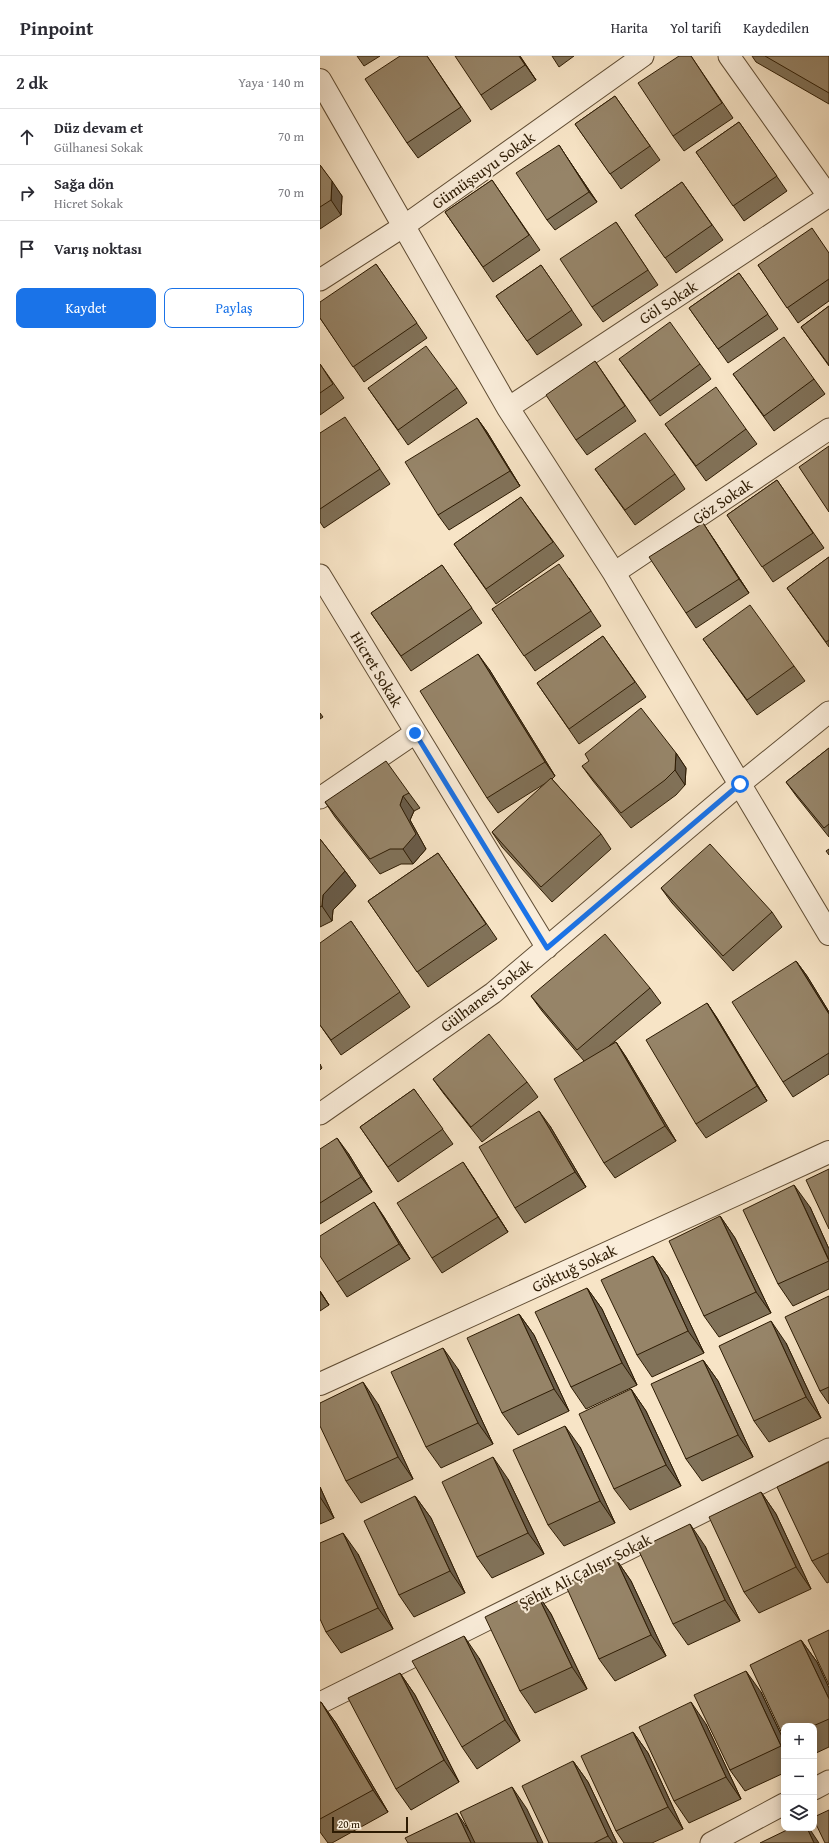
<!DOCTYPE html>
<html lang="tr">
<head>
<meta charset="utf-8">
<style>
  body { margin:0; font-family:"Gentium Book Plus",serif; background:#f7f7f7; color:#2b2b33 }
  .controls { position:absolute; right:12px; bottom:12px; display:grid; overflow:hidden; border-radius:8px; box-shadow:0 2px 10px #0003 }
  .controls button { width:36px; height:36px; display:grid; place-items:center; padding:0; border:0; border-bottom:1px solid #e1e1e2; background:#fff; color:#2b2b33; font:20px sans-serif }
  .scale { position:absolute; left:12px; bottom:10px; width:76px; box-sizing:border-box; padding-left:4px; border:2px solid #2d1b03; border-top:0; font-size:11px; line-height:14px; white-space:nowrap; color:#2d1b03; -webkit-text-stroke:3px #faedda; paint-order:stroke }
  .stop { position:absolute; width:12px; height:12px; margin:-9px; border:3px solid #1a73e8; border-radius:50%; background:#fff }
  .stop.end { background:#1a73e8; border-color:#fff; box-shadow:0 1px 4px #0008 }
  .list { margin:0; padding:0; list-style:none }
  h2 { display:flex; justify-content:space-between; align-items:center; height:52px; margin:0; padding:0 16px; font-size:17px }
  h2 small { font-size:13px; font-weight:400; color:#7c7c81 }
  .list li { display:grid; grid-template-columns:26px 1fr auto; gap:12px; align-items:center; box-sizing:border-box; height:56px; padding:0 16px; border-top:1px solid #e1e1e2 }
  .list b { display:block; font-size:15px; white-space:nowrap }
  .list p { margin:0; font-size:13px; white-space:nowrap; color:#7c7c81 }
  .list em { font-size:13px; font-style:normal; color:#7c7c81 }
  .actions { display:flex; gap:8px; padding:12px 16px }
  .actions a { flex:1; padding:9px 0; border:1px solid #1a73e8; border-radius:8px; text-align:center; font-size:14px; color:#1a73e8 }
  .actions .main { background:#1a73e8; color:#fff }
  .icon { flex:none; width:22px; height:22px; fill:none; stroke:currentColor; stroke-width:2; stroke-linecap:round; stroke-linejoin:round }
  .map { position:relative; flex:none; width:509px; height:1787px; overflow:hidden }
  header { display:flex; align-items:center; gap:24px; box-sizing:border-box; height:56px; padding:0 20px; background:#fff; border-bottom:1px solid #e1e1e2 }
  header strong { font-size:19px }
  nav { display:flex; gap:22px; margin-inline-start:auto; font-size:14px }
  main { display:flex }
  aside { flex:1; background:#fff }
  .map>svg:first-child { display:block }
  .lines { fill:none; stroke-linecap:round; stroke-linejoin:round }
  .minor-casing { stroke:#604d34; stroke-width:23 }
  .tertiary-casing { stroke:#604d34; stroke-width:24 }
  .minor { stroke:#faedda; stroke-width:21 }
  .tertiary { stroke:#faedda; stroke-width:22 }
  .wall { fill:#817259; stroke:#2d1b03 }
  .shaded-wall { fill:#695c49; stroke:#2d1b03 }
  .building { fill:#968468; stroke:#2d1b03 }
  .route { stroke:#1a73e8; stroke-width:5 }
  .labels { text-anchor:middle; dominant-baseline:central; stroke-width:4; stroke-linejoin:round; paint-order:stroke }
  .street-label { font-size:16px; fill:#2d1b03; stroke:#faedda }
</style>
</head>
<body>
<header>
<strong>Pinpoint</strong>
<nav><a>Harita</a><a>Yol tarifi</a><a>Kaydedilen</a></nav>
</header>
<main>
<aside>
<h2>2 dk<small>Yaya · 140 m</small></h2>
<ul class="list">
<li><svg class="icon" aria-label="ahead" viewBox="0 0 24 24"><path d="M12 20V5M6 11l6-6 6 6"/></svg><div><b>Düz devam et</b><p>Gülhanesi Sokak</p></div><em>70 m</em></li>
<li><svg class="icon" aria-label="right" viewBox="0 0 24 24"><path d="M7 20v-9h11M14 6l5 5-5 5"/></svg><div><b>Sağa dön</b><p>Hicret Sokak</p></div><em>70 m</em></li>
<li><svg class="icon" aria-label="arrive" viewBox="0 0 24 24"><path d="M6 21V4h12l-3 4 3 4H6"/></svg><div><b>Varış noktası</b></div></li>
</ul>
<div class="actions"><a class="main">Kaydet</a><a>Paylaş</a></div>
</aside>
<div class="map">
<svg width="509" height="1787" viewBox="0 0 509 1787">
  <rect width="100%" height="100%" fill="#f7e4c6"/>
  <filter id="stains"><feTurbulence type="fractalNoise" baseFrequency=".005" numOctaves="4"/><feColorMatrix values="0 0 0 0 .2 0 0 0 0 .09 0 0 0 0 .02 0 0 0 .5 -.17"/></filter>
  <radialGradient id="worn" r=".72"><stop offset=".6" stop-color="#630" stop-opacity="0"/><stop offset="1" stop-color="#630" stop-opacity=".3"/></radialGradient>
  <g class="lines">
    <!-- minor casing -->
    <g class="minor-casing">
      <path id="minor" d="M409,0L509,141
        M0,224L84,170L323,0
        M188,352L509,140
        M294,517L509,373
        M0,519L227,892
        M0,742L95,677
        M0,1058L173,937L420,728L509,656
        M0,1647L509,1393
        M494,1733L509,1725
        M391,1787L464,1748"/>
    </g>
    <!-- tertiary casing -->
    <g class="tertiary-casing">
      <path id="tertiary" d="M0,24L188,352L294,517L509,878
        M0,1328L509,1096"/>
    </g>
    <!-- minor -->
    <use href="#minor" class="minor"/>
    <!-- tertiary -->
    <use href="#tertiary" class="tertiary"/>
  </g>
  <!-- wall -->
  <path class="wall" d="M37,0H60L44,10Z
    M107,0L151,65L98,102L87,87Z
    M200,0L216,24L171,54L161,39Z
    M232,0H254L239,11Z
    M371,0L413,62L364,95L353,80Z
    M432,0H509V48L436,6Z
    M295,40L340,104L301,133L255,68Z
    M419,66L467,135L424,165L376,96Z
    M246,100L277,146L235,174L227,164Z
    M0,109L22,140L21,159L0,173Z
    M172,124L220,194L173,226L125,156Z
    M362,126L403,184L356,217L315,159Z
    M296,166L338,229L283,266L272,251Z
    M509,197V245L478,267L438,209Z
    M56,208L107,282L44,326L0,262Z
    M221,209L262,269L217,299L176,240Z
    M419,217L458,273L408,307L369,252Z
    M509,250V310L481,271Z
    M299,303L380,308L391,323L340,360Z
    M275,305L316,365L267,399L256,384Z
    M0,308L24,342L0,359Z
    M413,318L494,323L505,338L454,375Z
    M48,332H137L147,347L88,389Z
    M157,362L167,376L200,430L129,474L118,459Z
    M345,368L426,373L437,388L386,425Z
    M35,376L70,428L4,472L0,466V377Z
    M275,413L355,418L365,433L315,469Z
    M457,424L504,492L453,526L407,459Z
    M201,441L244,500L176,548L134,488Z
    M393,482L429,537L376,572L366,557Z
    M509,501V591L467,532Z
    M122,509L162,567L91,615L51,557Z
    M249,522L281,570L215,615L172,553Z
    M283,580L326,641L259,688L217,627Z
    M383,583L474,610L485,625L437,659Z
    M169,613L235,720L232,723L281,778L291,793L232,846L182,791L172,776L229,725L178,757L167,742Z
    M0,657L3,661L0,663Z
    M509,692V781L477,741L466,726Z
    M356,697L366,712L365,729L356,739L311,772L273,725L262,710Z
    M89,737L100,752L94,755L90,764L106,793L93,808H81L60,818L15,761L5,746Z
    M0,783L25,815L36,830L13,854L12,865L0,871Z
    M118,797L177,883L108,931L48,845Z
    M341,832L452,856L462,871L413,915L352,847Z
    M31,865L90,951L21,999L0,969Z
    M476,905L487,920L509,956V1018L473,1041L463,1026Z
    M330,932L341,947L289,990L296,986L306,1001L356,1085L295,1122L284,1107L264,1005L222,955L211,940Z
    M387,947L397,962L447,1045L386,1082L376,1068Z
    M0,1008L2,1012L0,1014Z
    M113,1023L207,1026L218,1041L162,1086L124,1038Z
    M94,1033L133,1088L78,1126L40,1071Z
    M230,1070L266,1131L205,1167L195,1152Z
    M0,1093L28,1097L52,1136L0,1168Z
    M153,1121L188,1176L122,1217L112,1202Z
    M54,1146L64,1161L90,1203L27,1241L17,1226Z
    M490,1151L509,1193V1233L473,1250L458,1228Z
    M400,1160L415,1182L451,1257L399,1281L384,1260Z
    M333,1200L348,1221L384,1297L332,1321L317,1299Z
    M267,1232L282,1253L317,1329L266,1353L251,1331Z
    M0,1235L9,1249L0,1255Z
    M509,1240V1348L500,1335Z
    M199,1258L214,1279L249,1355L198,1379L182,1357Z
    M466,1287L501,1362L449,1386L434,1365Z
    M383,1304L398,1325L433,1401L382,1425L366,1403Z
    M138,1313L173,1388L121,1412L106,1391Z
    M311,1333L326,1355L361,1430L310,1454L294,1433Z
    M58,1348L93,1423L41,1447L26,1425Z
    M260,1391L295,1467L244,1490L228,1469Z
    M509,1406V1526L507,1527L492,1505Z
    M188,1423L224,1498L172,1522L157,1501Z
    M0,1431L14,1462L0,1468Z
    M441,1436L456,1458L491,1533L439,1557L424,1536Z
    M95,1440L111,1462L145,1537L94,1561L79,1539Z
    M385,1490L420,1565L368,1589L353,1568Z
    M38,1498L73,1573L21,1597L6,1576Z
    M296,1503L311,1525L346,1600L295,1625L279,1603Z
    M216,1536L231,1558L267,1633L215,1657L200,1635Z
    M481,1584L497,1606L509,1632V1691L494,1698V1670Z
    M159,1602L200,1685L157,1713L142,1691Z
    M80,1617L95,1639L139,1726L91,1754L76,1733Z
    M441,1636L464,1685V1717L425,1735L410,1714Z
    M0,1646L16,1667L68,1756L12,1787H8L0,1776Z
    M386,1668L421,1743L369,1767L354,1745Z
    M313,1676L328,1697L363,1773L332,1787H304L296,1775Z
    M253,1705L268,1726L297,1787H229Z"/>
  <!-- shaded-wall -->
  <path class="shaded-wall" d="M199,0H200L216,24Z
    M239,89L246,100L277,146L269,136Z
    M12,125L22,140L21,159L11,144Z
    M157,362L167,376L200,430L190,415Z
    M383,467L393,482L429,537L419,523Z
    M158,598L169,613L235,720L225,706Z
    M356,697L366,712L365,729L355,714Z
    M83,740L94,755L90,764L106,793L93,808L83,793L80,749Z
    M25,815L36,830L13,854L12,865L2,850L3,839Z
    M476,905L487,920L509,956V958Z
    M387,947L397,962L447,1045L437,1030Z
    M296,986L306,1001L356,1085L345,1070Z
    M219,1055L230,1070L266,1131L255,1116Z
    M17,1082L28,1097L52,1136L41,1121Z
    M143,1106L153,1121L188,1176L178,1161Z
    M474,1129L490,1151L509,1193V1204Z
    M54,1146L64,1161L90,1203L79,1188Z
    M400,1160L415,1182L451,1257L436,1236Z
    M333,1200L348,1221L384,1297L368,1275Z
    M267,1232L282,1253L317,1329L302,1307Z
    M0,1235L9,1249L0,1236Z
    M199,1258L214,1279L249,1355L234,1333Z
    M451,1265L466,1287L501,1362L486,1341Z
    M123,1292L138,1313L173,1388L158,1367Z
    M383,1304L398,1325L433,1401L418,1379Z
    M43,1326L58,1348L93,1423L78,1401Z
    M311,1333L326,1355L361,1430L346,1409Z
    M245,1370L260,1391L295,1467L280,1445Z
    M173,1401L188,1423L224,1498L208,1477Z
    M0,1431L14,1462L0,1441Z
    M441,1436L456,1458L491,1533L476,1511Z
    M95,1440L111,1462L145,1537L130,1515Z
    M370,1468L385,1490L420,1565L405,1544Z
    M23,1477L38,1498L73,1573L58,1552Z
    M296,1503L311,1525L346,1600L331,1579Z
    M216,1536L231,1558L267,1633L252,1611Z
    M144,1580L159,1602L200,1685L185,1664Z
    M481,1584L497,1606L509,1632V1643Z
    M426,1615L441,1636L464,1685V1694L461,1690Z
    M80,1617L95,1639L139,1726L124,1704Z
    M1,1646L16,1667L68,1756L53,1734Z
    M371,1646L386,1668L421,1743L406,1721Z
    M313,1676L328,1697L363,1773L348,1751Z
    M253,1705L268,1726L297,1787H293L288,1780Z
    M192,1731L207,1753L223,1787H218Z
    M137,1757L152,1779L156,1787H151Z
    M487,1772H489L499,1787H494Z"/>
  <!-- building -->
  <path class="building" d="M80,0H107L141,51L87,87L45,23Z
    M135,0H199L205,9L161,39Z
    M359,0H371L402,47L353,80L318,27Z
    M445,0H509V37Z
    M295,40L330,90L290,118L255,68Z
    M419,66L457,120L413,150L376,96Z
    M239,89L269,136L227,164L196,117Z
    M0,109L12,125L11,144L0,151Z
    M172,124L209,179L163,211L125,156Z
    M362,126L392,169L345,202L315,159Z
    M296,166L328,214L272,251L240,203Z
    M492,172L509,197V223L467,252L438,209Z
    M56,208L97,267L33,311L0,262V246Z
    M221,209L252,254L207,285L176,240Z
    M419,217L448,258L398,293L369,252Z
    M509,250V309L481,271Z
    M350,266L380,308L330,345L299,303Z
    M464,281L494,323L444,360L413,318Z
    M106,290L137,332L78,374L48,332Z
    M275,305L305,350L256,384L226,339Z
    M0,308L13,328L0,337Z
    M396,331L426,373L376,410L345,368Z
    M25,361L60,413L0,453V377Z
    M157,362L190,415L118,459L85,406Z
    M325,377L355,418L305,454L275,413Z
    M509,390V456L479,411Z
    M457,424L493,477L442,511L407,459Z
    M201,441L233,486L166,533L134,488Z
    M383,467L419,523L366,557L329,501Z
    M509,501V584L506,586L467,532Z
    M239,508L271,555L204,600L172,553Z
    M122,509L152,552L81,600L51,557Z
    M430,549L474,610L427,644L383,583Z
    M283,580L315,626L249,673L217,627Z
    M158,598L225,706L167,742L100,635Z
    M321,652L356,697L355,714L345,724L301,757L262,710L269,705L265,698Z
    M509,692V768L504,772L466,726Z
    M66,705L89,737L83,740L80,749L96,778L83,793H70L50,803L5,746Z
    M231,722L281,778L221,831L172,776Z
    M0,783L25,815L3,839L2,850L0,851Z
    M390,788L452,856L403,900L341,832Z
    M509,793V799L506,795Z
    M118,797L166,868L97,916L48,845Z
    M31,865L80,936L11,984L0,969V887Z
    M285,878L330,932L257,994L211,940Z
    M476,905L509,958V997L463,1026L412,946Z
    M387,947L437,1030L376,1068L326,984Z
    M169,978L207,1026L151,1071L113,1023Z
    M296,986L345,1070L284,1107L234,1023Z
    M94,1033L123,1073L68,1111L40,1071Z
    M219,1055L255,1116L195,1152L159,1091Z
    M17,1082L41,1121L0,1147V1093Z
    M143,1106L178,1161L112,1202L77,1147Z
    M509,1113V1173L486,1124Z
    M474,1129L509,1205L458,1228L423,1154Z
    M54,1146L79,1188L17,1226L0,1200V1180Z
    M400,1160L436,1236L384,1260L349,1185Z
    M333,1200L368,1275L317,1299L281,1224Z
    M267,1232L302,1307L251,1331L215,1256Z
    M509,1240V1331L500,1335L465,1261Z
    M199,1258L234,1333L182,1357L147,1282Z
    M451,1265L486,1341L434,1365L399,1290Z
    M123,1292L158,1367L106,1391L71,1316Z
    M383,1304L418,1379L366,1403L331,1328Z
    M43,1326L78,1401L26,1425L0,1370V1347Z
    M311,1333L346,1409L294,1433L259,1358Z
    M245,1370L280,1445L228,1469L193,1394Z
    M173,1401L208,1477L157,1501L122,1426Z
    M509,1406V1497L492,1505L457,1431Z
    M441,1436L476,1511L424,1536L389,1461Z
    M95,1440L130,1515L79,1539L44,1465Z
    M370,1468L405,1544L353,1568L318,1493Z
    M23,1477L58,1552L6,1576L0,1563V1487Z
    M296,1503L331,1579L279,1603L245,1528Z
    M216,1536L252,1611L200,1635L165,1561Z
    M509,1574V1629L488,1584Z
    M144,1580L185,1664L142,1691L92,1605Z
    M481,1584L509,1643V1663L493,1670H464V1682L430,1609Z
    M426,1615L461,1690L410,1714L374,1639Z
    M80,1617L124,1704L76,1733L28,1642Z
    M0,1646H1L53,1734L0,1763Z
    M371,1646L406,1721L354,1745L319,1671Z
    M313,1676L348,1751L296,1775L261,1700Z
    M253,1705L288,1780L274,1787H229L202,1730Z
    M192,1731L218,1787H155L140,1756Z
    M509,1754V1787H505L494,1764V1761Z
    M137,1757L151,1787H88L85,1782Z
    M471,1772H487L494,1787H440Z"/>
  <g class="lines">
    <!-- route -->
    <path class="route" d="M95,677L227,892L420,728"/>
  </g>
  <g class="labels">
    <!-- street labels -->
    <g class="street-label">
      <text transform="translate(163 114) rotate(-35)">Gümüşsuyu Sokak</text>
      <text transform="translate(348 246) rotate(-33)">Göl Sokak</text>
      <text transform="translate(402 445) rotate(-34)">Göz Sokak</text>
      <text transform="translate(57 613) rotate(59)">Hicret Sokak</text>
      <text transform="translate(166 939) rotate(-37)">Gülhanesi Sokak</text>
      <text transform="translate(254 1212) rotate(-25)">Göktuğ Sokak</text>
      <text transform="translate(265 1515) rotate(-27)">Şehit Ali Çalışır Sokak</text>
    </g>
  </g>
  <rect width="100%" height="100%" filter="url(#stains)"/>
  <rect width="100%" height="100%" fill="url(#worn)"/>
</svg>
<div class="controls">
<button>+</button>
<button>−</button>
<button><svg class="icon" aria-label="layers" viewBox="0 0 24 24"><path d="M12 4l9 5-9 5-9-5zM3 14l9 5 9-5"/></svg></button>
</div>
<div class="scale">20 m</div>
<div class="stop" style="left:420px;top:728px"></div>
<div class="stop end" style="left:95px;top:677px"></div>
</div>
</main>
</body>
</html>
